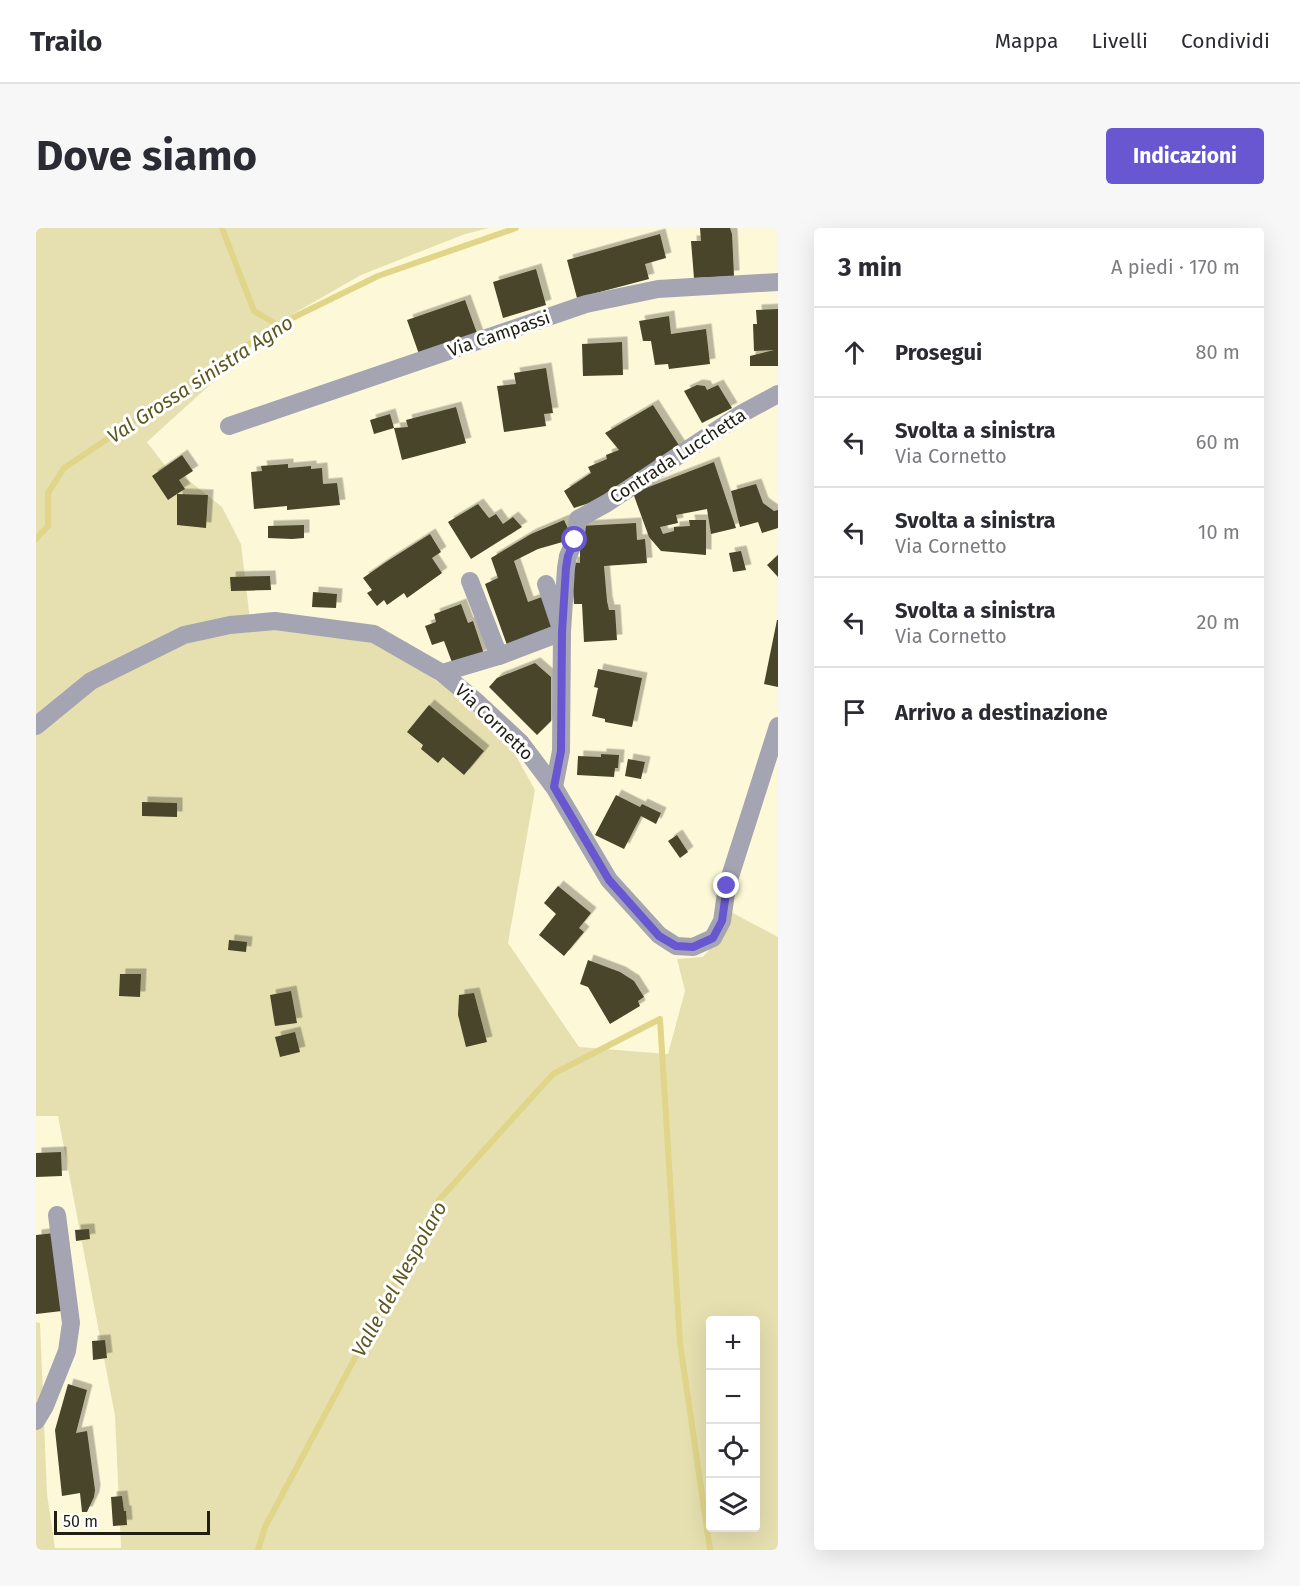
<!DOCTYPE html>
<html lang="it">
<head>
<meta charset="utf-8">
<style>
  body { margin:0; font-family:"Fira Sans",sans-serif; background:#f7f7f7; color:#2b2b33 }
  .controls { position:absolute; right:18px; bottom:18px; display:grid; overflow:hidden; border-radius:6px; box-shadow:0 6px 24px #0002 }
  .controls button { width:54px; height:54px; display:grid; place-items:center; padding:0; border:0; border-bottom:2px solid #e1e1e2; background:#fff; color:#2b2b33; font:30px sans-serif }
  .scale { position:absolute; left:18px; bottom:15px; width:156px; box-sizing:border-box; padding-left:6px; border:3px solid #201e12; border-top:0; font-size:16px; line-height:21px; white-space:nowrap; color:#201e12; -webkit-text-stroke:4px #fff; paint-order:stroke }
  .stop { position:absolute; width:18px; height:18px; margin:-14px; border:4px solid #6857d0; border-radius:50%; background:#fff }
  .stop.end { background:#6857d0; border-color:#fff; box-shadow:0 2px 6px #0008 }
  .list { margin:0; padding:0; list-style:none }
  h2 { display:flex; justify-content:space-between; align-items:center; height:78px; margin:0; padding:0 24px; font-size:26px }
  h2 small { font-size:20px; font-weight:400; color:#7c7c81 }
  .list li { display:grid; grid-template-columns:39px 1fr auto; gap:18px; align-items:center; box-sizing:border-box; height:90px; padding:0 24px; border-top:2px solid #e1e1e2 }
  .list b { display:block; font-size:22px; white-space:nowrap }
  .list p { margin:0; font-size:20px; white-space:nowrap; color:#7c7c81 }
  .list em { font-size:20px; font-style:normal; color:#7c7c81 }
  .icon { flex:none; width:33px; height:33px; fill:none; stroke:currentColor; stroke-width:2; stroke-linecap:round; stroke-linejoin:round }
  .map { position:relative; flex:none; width:742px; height:1322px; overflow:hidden; border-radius:6px }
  header { display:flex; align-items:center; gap:36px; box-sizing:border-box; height:84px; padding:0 30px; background:#fff; border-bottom:2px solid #e1e1e2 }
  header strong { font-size:28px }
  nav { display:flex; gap:33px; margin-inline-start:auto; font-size:21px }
  .intro { display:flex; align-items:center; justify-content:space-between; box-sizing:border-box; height:144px; padding:0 36px }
  h1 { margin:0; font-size:42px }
  .button { padding:15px 27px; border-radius:6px; background:#6857d0; color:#fff; font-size:21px; font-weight:700 }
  main { display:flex; gap:36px; padding:0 36px }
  aside { flex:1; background:#fff; border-radius:6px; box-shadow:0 6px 24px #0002 }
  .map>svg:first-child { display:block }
  .green { fill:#e6e0b0; fill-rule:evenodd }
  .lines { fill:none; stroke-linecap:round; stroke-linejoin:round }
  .stream { stroke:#e0d588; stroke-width:6 }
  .building { fill:#484429; filter:url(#shadow) }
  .street { stroke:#a4a4b2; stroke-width:18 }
  .route { stroke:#6857d0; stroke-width:8 }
  .labels { text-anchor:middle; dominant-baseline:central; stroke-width:6; stroke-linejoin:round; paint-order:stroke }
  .street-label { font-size:18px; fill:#201e12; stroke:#fff }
  .water-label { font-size:20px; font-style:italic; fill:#5e561c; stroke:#fff }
</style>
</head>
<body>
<header>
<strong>Trailo</strong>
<nav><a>Mappa</a><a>Livelli</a><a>Condividi</a></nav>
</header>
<div class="intro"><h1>Dove siamo</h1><a class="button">Indicazioni</a></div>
<main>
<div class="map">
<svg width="742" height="1322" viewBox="0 0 742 1322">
  <defs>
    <filter id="shadow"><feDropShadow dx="5.5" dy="-5.5" stdDeviation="0" flood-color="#0004"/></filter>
  </defs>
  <rect width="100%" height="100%" fill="#fdf9d8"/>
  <!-- green -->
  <path class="green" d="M0,0H453L429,6L325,47L243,94L111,214L130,239L156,255L186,279L205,316L214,392L353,417L434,478L474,517L499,562L472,715L543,819L632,826L649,763L641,731L667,729L685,708L691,682L742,709V1322H0V1094L4,1095L11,1266L19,1320H85L79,1188L22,888H0ZM674,1092H720V1300H674Z"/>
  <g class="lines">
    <!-- stream -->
    <path class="stream" d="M186,0L218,83L242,97
      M0,311L12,298V265L28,240L242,97L342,48L480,0
      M222,1322L229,1299L403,972L517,846L624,791L644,1115L674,1322"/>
  </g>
  <!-- building -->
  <path class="building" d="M664,0H694L696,6L698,48L658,50L655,13H665Z
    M624,6L630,30L609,36L613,51L541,70L531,32Z
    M500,41L510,77L467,90L457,54Z
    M429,72L442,108L384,129L371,92Z
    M742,81V138H714V128L738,122L718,123L717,96H721L720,82Z
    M633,88L635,106L670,101L674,136L633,141L632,136L619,137L615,113H607L603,93Z
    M586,114L587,147L547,148L546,116Z
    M510,140L517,185L508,186L510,198L468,204L461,158L480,156L478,145Z
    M661,157L669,158L671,162L682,157L696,180L666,195L648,163Z
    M617,177L646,222L569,270L538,280L528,263L555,245L552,239L571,231L570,227L583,222L569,205Z
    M420,179L430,215L366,232L358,200L372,199L370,192Z
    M354,186L358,200L338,206L334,192Z
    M146,227L157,243L143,252L149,261L141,266L172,267L170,300L141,297V266L132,272L116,248Z
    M678,234L700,300L675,306L671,281L640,287L642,295L624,299L627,306L638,303V299L654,298L653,292H670V327L625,323L613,309L597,265Z
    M252,236V240L275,238V241L286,240L287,256L301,255L304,277L251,282V278L218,281L215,244L226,243L225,238Z
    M720,256L727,275L738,283L742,282V300L726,305L722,294L704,299L695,263Z
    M442,276L453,290L460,286L467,296L477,289L486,299L435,331L412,294Z
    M528,292L537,311L502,321L478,333L492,374L506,369L517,401L471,417L449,356L462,350L455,330L495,306Z
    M600,295L601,312L609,311L611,335L568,338L571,373L573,382H579L581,412L548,414L546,376H538L535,334L544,335V298Z
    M268,297V310L256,311L232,310V298Z
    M394,306L405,324L396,330L406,345L371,370L368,365L351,377L348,372L341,378L331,365L336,362L327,350L350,334Z
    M705,323L710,342L697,344L693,325Z
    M742,327V349L731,337Z
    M234,348L235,362L195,363L194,349Z
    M277,364L301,366L300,380L276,379Z
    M425,376L432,395L437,393L448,426L417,437L408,413L396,417L389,398L400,394L398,386Z
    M741,392H742V459L728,456Z
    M499,435L515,449V493L501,507L453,459L461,450Z
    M562,441L606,450L596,499L569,494V491L556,488L562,460L558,459Z
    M393,477L448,523L428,547L407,529L402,535L385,521L387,517L371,504Z
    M565,526L583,527L582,540H579L578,549L541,547L542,528L565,529Z
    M592,531L609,534L605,551L589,548Z
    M580,567L604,579L606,576L625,585L620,596L605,588L588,621L559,607Z
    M106,574L141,575V589L106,588Z
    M641,607L652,624L644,630L632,613Z
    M522,658L555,685L543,700L548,704L528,728L503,707L520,686L508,675Z
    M193,712L211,714L210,724L192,722Z
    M552,732L584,744L598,753L608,769L602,773L604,778L574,796L552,759L544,756Z
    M84,746H105L104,769L83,768Z
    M255,763L261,795L239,798L234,767Z
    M438,765L451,814L430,819L422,787L423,767Z
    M259,804L264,824L244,829L239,809Z
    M25,924L26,948L0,949V925Z
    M53,1001L54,1011L40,1013L39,1002Z
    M19,1005L26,1083L0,1086V1007Z
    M69,1112L71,1130L57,1132L56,1113Z
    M32,1156L51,1162L40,1205L51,1203L59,1262L58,1269L51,1284H46L44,1265L26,1268L19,1202Z
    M86,1268L88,1283H90L91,1297L77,1298L75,1269Z"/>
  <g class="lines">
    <!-- street -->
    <path class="street" d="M193,198L550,76L622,61L742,54
      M434,353L463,428
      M406,445L463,428L526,404L510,356
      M0,498L55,453L148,407L194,397L239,393L338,406L406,445L442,475L484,514L518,559L573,652L623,707L640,718L657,719L677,710L686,693L691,658L742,498
      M518,559L525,523L526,404L530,340L532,328L539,312L542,291L571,275L705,186L742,166
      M0,1193L9,1178L31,1123L35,1095L21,987"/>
  </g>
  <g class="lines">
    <!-- route -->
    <path class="route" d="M539,312L532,328L530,340L526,404L525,523L518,559L573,652L623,708L640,718L657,719L677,710L686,693L691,658"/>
  </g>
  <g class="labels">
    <!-- street labels -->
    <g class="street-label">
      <text transform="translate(463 106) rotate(-19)">Via Campassi</text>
      <text transform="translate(642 228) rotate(-33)">Contrada Lucchetta</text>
      <text transform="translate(458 494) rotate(44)">Via Cornetto</text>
    </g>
    <!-- water labels -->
    <g class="water-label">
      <text transform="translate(164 151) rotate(-33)">Val Grossa sinistra Agno</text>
      <text transform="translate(363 1051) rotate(-61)">Valle del Nespolaro</text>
    </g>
  </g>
</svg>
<div class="controls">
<button>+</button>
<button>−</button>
<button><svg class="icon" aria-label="locate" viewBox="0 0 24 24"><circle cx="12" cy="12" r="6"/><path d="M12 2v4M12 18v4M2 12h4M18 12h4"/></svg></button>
<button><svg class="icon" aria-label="layers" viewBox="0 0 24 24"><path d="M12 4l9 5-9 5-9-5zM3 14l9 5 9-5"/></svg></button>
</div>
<div class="scale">50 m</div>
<div class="stop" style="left:539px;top:312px"></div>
<div class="stop end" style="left:691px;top:658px"></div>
</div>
<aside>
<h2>3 min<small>A piedi · 170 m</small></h2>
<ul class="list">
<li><svg class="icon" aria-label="ahead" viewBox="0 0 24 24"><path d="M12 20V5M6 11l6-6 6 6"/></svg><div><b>Prosegui</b></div><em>80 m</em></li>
<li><svg class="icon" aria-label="left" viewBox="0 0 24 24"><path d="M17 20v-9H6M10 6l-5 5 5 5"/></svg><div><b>Svolta a sinistra</b><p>Via Cornetto</p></div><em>60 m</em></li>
<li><svg class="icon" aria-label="left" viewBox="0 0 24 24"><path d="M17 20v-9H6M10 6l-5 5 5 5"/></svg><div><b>Svolta a sinistra</b><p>Via Cornetto</p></div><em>10 m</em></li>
<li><svg class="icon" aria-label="left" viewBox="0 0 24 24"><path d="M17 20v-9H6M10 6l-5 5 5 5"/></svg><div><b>Svolta a sinistra</b><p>Via Cornetto</p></div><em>20 m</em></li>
<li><svg class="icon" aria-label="arrive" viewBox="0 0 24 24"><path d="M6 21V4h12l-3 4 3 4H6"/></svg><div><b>Arrivo a destinazione</b></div></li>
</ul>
</aside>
</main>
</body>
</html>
